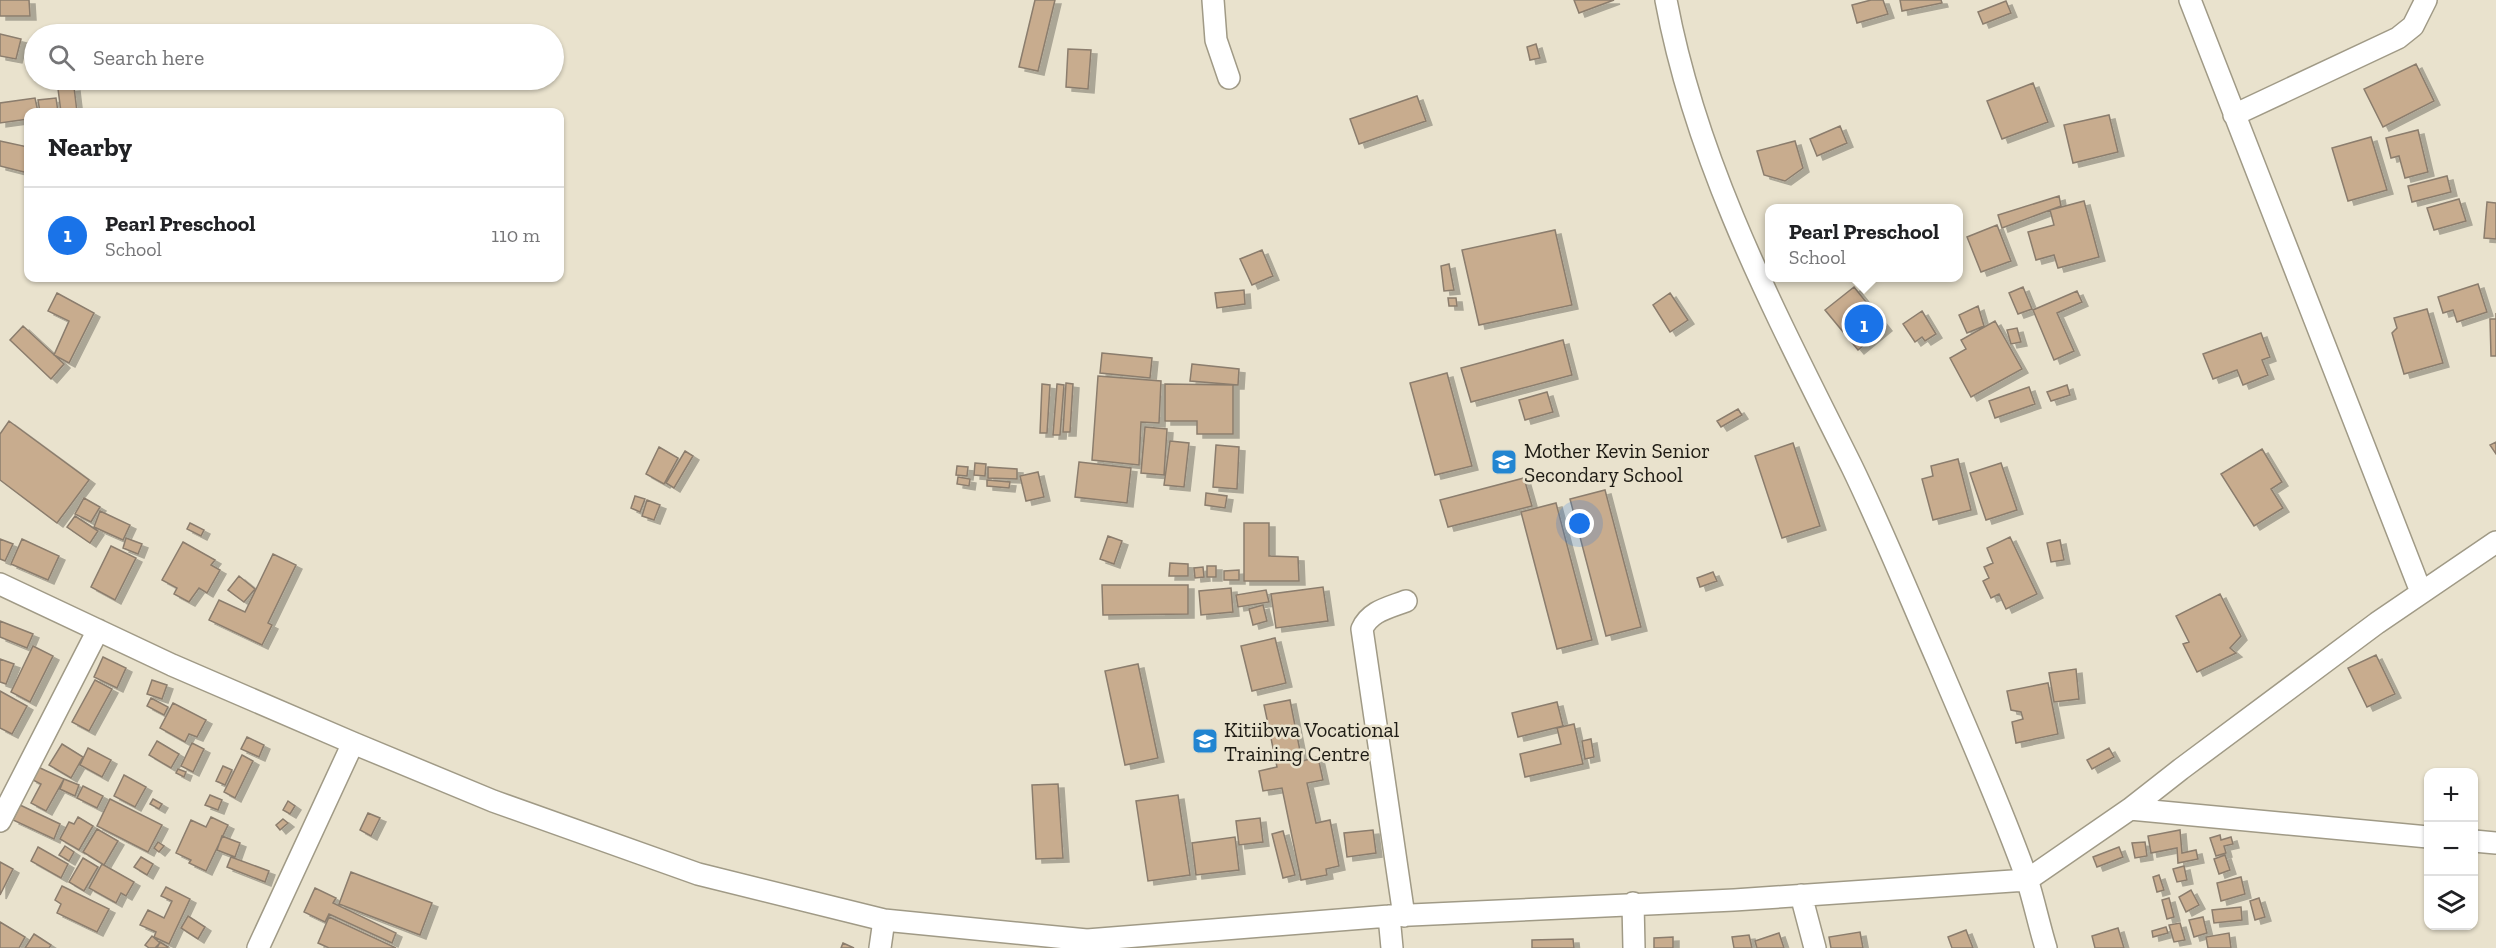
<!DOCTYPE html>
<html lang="en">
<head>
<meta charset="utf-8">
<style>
  body { margin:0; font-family:"Zilla Slab",serif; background:#f6f6f6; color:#202124 }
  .controls { position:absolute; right:18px; bottom:18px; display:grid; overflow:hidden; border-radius:12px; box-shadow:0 2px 4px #0004 }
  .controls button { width:54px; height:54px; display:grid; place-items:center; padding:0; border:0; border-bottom:2px solid #e0e0e0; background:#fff; color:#202124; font:30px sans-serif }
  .you { position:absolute; left:1580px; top:524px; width:21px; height:21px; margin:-15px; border:4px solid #fff; border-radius:50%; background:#1a73e8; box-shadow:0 0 0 9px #1a73e833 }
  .badge { display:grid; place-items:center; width:39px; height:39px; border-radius:50%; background:#1a73e8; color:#fff; font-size:20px; font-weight:700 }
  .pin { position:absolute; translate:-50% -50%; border:3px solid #fff; box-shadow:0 2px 6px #0006 }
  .popup { position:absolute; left:1765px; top:204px; width:198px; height:78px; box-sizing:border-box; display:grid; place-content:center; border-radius:12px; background:#fff; filter:drop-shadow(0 2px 4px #0005); font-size:20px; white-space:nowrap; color:#757577 }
  .popup b { font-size:22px; color:#202124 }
  .popup::after { content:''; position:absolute; left:50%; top:100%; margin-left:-12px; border:12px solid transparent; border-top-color:#fff }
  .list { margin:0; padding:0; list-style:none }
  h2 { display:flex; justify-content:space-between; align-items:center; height:78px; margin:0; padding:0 24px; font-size:26px }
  h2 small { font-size:20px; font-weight:400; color:#757577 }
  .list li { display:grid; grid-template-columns:39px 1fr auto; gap:18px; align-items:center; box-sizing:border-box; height:96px; padding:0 24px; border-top:2px solid #e0e0e0 }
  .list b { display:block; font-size:22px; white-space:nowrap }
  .list p { margin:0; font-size:20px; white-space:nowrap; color:#757577 }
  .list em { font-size:20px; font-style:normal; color:#757577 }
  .icon { flex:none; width:33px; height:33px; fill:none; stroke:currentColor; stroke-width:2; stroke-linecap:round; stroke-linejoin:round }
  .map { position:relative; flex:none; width:2496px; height:948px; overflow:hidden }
  .search { position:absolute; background:#fff; box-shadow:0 2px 4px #0004; left:24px; top:24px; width:540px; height:66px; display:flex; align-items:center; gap:15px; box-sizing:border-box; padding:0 21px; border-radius:33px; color:#757577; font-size:22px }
  .panel { position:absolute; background:#fff; box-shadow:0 2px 4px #0004; left:24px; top:108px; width:540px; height:174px; border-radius:12px }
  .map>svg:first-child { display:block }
  .building { fill:#c8ac8e; stroke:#8b7d6d; stroke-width:1.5; filter:url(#shadow) }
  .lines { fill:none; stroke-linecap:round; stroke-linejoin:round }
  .minor-casing { stroke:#a09a86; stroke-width:24 }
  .minor { stroke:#fff; stroke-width:21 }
  .labels { text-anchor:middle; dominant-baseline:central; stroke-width:5; stroke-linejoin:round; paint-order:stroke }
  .poi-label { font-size:21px; fill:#1e1b14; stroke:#e9e2cd; text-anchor:start }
</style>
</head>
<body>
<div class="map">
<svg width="2496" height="948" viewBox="0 0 2496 948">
  <defs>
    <filter id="shadow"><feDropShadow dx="6" dy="4" stdDeviation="0" flood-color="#0004"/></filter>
  </defs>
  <rect width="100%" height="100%" fill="#e9e2cd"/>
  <!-- building -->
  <path class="building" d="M0,0H29L30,16H0Z
    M1035,0H1055L1038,71L1019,67Z
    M1574,0H1614L1579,13Z
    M1871,0H1883L1888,14L1857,23L1852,5Z
    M1900,0H1941L1942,3L1902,11Z
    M2006,1L2011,13L1983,24L1978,12Z
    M0,34L21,39L16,59L0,56Z
    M1536,44L1540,58L1530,60L1527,47Z
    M1068,49L1091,50L1088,89L1066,87Z
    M2416,64L2434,101L2383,127L2364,89Z
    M2033,83L2048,122L2002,139L1987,101Z
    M74,87L77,112H61L58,89Z
    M1417,96L1426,121L1359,144L1350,119Z
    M35,98L38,112H28V119L0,123V103Z
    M56,98L58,112H40L38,100Z
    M2109,115L2118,152L2073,163L2064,125Z
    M1840,126L1847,143L1817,156L1810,139Z
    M2418,130L2428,172L2405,178L2399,156L2391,158L2386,138Z
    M2371,137L2387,190L2348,201L2332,148Z
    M0,141L28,147V173L0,166Z
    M1795,141L1803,168L1785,181L1764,175L1757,151Z
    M2447,176L2451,192L2412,202L2408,186Z
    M2059,196L2061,206L2002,228L1998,215Z
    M2459,199L2466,221L2434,230L2427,208Z
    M2084,201L2099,257L2058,268L2054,255L2036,260L2028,232L2054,225L2050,210Z
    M2487,202L2496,203V239L2484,238Z
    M1997,225L2011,261L1981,272L1967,237Z
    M1555,230L1572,305L1479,325L1462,250Z
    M1262,250L1273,276L1252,285L1240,259Z
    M1449,264L1454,290L1444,291L1441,266Z
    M2478,284L2487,312L2457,322L2453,310L2443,313L2438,297Z
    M1854,287L1886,327L1858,350L1825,310Z
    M2023,287L2032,309L2018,314L2009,293Z
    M1244,290L1245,304L1217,308L1215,293Z
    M2077,291L2082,302L2057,313L2074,351L2054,360L2033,310Z
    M57,293L94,313L69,363L54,355L69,321L48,311Z
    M1670,293L1688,320L1670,332L1653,305Z
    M1448,298H1456L1457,306H1449Z
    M1978,306L1984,326L1967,333L1959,315Z
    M2427,309L2443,363L2404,374L2392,333L2397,328L2394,318Z
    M1922,311L1936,334L1925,341L1922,337L1915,342L1903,324Z
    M2496,313V356H2491L2490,319H2496Z
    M1995,321L2022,369L1971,397L1950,358L1966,349L1961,340Z
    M23,326L64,364L51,379L10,340Z
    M2017,328L2021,342L2011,344L2007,330Z
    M2261,333L2270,357L2262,360L2268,375L2243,385L2237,370L2213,379L2203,354Z
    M1563,340L1572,375L1471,402L1461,368Z
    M1102,353L1152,358L1150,378L1100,373Z
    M1192,364L1239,369L1238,385L1190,381Z
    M1447,373L1472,466L1435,475L1410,383Z
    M1098,376L1161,381L1159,423L1141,422L1139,465L1092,460Z
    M1066,383L1073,384L1070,432H1063Z
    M1042,384L1050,385L1047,433H1040Z
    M1057,384L1064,385L1060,435H1053Z
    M1165,384L1233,385V434H1197V421H1165Z
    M2067,385L2070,395L2051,401L2047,392Z
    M2029,387L2035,404L1995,418L1989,401Z
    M1547,392L1553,412L1525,420L1519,400Z
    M1738,409L1742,415L1721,427L1717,421Z
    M9,421L89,480L57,523L0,480V434Z
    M1145,427L1167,429L1164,475L1141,473Z
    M1170,441L1189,443L1184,487L1164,485Z
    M2496,442V454L2490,445Z
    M1793,443L1820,526L1782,538L1755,456Z
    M1216,445L1239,447L1237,489L1213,487Z
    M659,447L678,458L664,484L646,474Z
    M2262,449L2282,482L2271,489L2283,508L2254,526L2221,474Z
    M685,451L693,456L674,488L666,483Z
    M1958,459L1971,510L1933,520L1922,479L1933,476L1931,466Z
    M1079,462L1131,468L1127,503L1075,497Z
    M975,463L986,464L985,476L974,475Z
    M2001,463L2017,510L1986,520L1970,473Z
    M957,466L968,467L967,476L956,475Z
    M988,467L1017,469V479L988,478Z
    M1038,472L1044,497L1026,501L1020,476Z
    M958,477L970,479L969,486L957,484Z
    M1524,478L1532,506L1448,527L1440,500Z
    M987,480L1010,482L1009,488L987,486Z
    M1605,490L1641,627L1606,636L1570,499Z
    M1206,493L1227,496L1225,508L1205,505Z
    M635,496L645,499L640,512L631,508Z
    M84,498L100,507L91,522L75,514Z
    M647,500L660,505L654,520L642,516Z
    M1556,503L1592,640L1557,649L1521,512Z
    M100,511L130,525L123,540L94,527Z
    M75,516L98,531L90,543L67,527Z
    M190,523L204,530L201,536L187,529Z
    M1244,523H1269V556L1298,557L1299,581H1244Z
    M1108,536L1122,541L1114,564L1100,559Z
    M2010,537L2037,594L2006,609L1999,594L1991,598L1983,581L1989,578L1984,567L1993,563L1987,548Z
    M126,538L142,544L138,554L123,548Z
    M0,539L13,544L5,561L0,559Z
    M22,539L59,556L48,580L11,564Z
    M2060,540L2064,560L2051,562L2047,543Z
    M183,542L215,560L211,565L220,570L207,593L199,588L189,602L174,594L177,588L162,580Z
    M111,546L136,558L115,600L91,587Z
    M273,554L296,565L268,623L272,625L262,645L209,620L219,600L245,612Z
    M1170,563L1188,564V576H1169Z
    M1207,566H1216V577H1207Z
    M1203,567L1204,577L1195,578L1194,568Z
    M1239,570V580H1224V571Z
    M1713,572L1717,581L1700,587L1697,578Z
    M239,576L255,589L244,602L228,590Z
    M1102,585H1188V614L1103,615Z
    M1323,587L1328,621L1276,628L1271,594Z
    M1231,588L1233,612L1201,615L1199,591Z
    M1266,590L1269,602L1238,607L1236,595Z
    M2220,594L2241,636L2230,648L2236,653L2197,672L2183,644L2189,642L2176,616Z
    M1263,605L1267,621L1253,625L1249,609Z
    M0,621L33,634L27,648L0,637Z
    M1275,638L1286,683L1252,691L1241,646Z
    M33,646L53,656L30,702L11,692Z
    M2376,655L2395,694L2367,707L2348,668Z
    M103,657L126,668L117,688L94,677Z
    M0,659L14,664L6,684L0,682Z
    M1138,664L1158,758L1125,765L1105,671Z
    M2076,669L2079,699L2054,702L2049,673Z
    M95,680L112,689L89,731L72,722Z
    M152,680L167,685L162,699L147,694Z
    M2048,683L2058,734L2016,743L2012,722L2023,719L2021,712L2011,710L2007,691Z
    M0,691L27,706L12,734L0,728Z
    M151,698L168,707L164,715L147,706Z
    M1290,700L1302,761L1318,757L1323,780L1307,783L1316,823L1330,820L1339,866L1326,869L1327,875L1301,880L1282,788L1263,791L1259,771L1277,767L1264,705Z
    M1557,702L1563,726L1518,737L1512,713Z
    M173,703L206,720L197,737L189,734L185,742L160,728Z
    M1574,724L1583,764L1525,777L1520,754L1561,744L1557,728Z
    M247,737L264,745L259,757L241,749Z
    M1591,739L1594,757L1585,759L1582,741Z
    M157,741L179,754L171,768L149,755Z
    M192,743L204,749L193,772L181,766Z
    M62,744L83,757L71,778L49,765Z
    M88,748L111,760L102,777L80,765Z
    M2109,748L2114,757L2092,769L2087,760Z
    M242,755L253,761L235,798L224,792Z
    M223,766L232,770L225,785L216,781Z
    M38,767L64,779L46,811L31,803L41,784L31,779Z
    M178,769L186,772L184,777L176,773Z
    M124,775L146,787L135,807L114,796Z
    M64,779L79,785L75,796L60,789Z
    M1058,784L1063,858L1036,859L1032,785Z
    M83,786L103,796L97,808L77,798Z
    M210,795L222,800L218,810L205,805Z
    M1178,795L1190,875L1148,881L1136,801Z
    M110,799L162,825L148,852L97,826Z
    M153,799L162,804L159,809L150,804Z
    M288,801L295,806L290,814L283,810Z
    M20,805L60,824L54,839L13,820Z
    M368,813L380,818L371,836L360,830Z
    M78,817L93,826L79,850L60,839L69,822L74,824Z
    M211,817L228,825L206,871L189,863L191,860L176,853L191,820L206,827Z
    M1260,818L1263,842L1239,845L1236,821Z
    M283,819L288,823L280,830L276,825Z
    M97,829L118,841L104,865L83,852Z
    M1373,830L1376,853L1347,857L1344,833Z
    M2180,830L2182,853L2196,850L2198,859L2178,863L2177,848L2151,853L2148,836Z
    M1283,831L1295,875L1283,878L1272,834Z
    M2220,835L2221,840L2231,837L2233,844L2224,846L2226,853L2216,856L2210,838Z
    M222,836L240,843L235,857L217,850Z
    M1235,837L1239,870L1196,875L1192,843Z
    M158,842L164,846L159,852L154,848Z
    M2145,842L2147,856L2135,858L2132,843Z
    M65,846L74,852L69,861L59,855Z
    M38,847L68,864L61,878L31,861Z
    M2119,847L2123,857L2097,867L2093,857Z
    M2225,855L2230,870L2219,874L2214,859Z
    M141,857L153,864L147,875L134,867Z
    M231,857L269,871L265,882L227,867Z
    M83,858L98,867L84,891L69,882Z
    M0,862L13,869L0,895Z
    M102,864L134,882L126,896L121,893L116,903L89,888Z
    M2184,866L2187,880L2177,882L2173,869Z
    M351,872L432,903L420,935L339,904Z
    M2159,875L2164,890L2157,892L2153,877Z
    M2241,877L2245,894L2221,901L2217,883Z
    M62,886L109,909L97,932L57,913L61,904L55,900Z
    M166,887L190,899L169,944L154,937L156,932L140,925L148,910L164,918L172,901L161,896Z
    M315,888L336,898L333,903L396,933L392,943L329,914L325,922L304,912Z
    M2191,890L2199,905L2186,912L2179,897Z
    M2169,898L2174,917L2167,919L2162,900Z
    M2259,898L2265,917L2255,920L2250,901Z
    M2241,907L2242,920L2214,923L2212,910Z
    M188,916L205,927L198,939L181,928Z
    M329,917L396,948H329L318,943Z
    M2203,917L2207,933L2194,937L2189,920Z
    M0,922L25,937L19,948H0Z
    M2180,923L2185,940L2174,942L2169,925Z
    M2166,927L2168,933L2153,937L2152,931Z
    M2118,928L2124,948H2095L2092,936Z
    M1966,930L1973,948H1952L1948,937Z
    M1860,932L1863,948H1831L1829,937Z
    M1779,933L1784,948H1757L1755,941Z
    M2229,933L2231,948H2208L2206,937Z
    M34,934L51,945L49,948H25Z
    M1749,935L1752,948H1734L1732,937Z
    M152,936L160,943L155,948H149L145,945Z
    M1673,937V948H1654V938Z
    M1573,939L1574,948H1532V940Z
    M160,942L168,947L167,948H157Z
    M843,943L854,948H841Z"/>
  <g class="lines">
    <!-- minor casing -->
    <g class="minor-casing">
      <path id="minor" d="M1213,0L1216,40L1229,78
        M1666,0C1697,167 1777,316 1852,467C1883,531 1910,598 1939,664C1969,735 2001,806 2027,879C2034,901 2039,925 2046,948
        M2190,0L2421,592
        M2234,115L2398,38L2413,26L2426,0
        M0,584L172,665L353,743L493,801L698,874L884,920L1087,940L1389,916L1734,900L2027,880L2130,809L2181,769L2377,623L2496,542
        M2130,809L2428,837
        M0,821L98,630
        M2474,841L2496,843
        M1801,895L1815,948
        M1633,903L1634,948
        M1389,916L1392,948
        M1404,916L1362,629C1370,611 1388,608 1406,601
        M258,948L353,743
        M880,948L884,920"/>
    </g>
    <!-- minor -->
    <use href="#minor" class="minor"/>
  </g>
  <!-- icons -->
  <defs>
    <g id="school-square" transform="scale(1.35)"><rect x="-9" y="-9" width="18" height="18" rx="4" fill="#2285d1" stroke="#e9e2cd"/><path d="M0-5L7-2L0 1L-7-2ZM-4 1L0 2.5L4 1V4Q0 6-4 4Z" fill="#fff"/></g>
  </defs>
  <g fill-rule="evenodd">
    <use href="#school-square" x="1504" y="462"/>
    <use href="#school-square" x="1205" y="741"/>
  </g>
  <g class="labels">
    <!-- poi labels -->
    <g class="poi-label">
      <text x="1524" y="450">Mother Kevin Senior<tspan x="1524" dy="24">Secondary School</tspan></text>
      <text x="1224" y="729">Kitiibwa Vocational<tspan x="1224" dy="24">Training Centre</tspan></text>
    </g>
  </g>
</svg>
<div class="controls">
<button>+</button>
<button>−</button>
<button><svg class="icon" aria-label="layers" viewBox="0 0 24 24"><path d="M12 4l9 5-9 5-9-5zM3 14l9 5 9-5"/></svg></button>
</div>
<div class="you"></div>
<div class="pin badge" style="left:1864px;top:324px">1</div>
<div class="popup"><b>Pearl Preschool</b>School</div>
<div class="search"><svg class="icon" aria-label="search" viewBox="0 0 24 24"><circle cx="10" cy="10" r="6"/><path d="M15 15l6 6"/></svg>Search here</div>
<section class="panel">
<h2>Nearby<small></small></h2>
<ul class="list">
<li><span class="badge">1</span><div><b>Pearl Preschool</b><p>School</p></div><em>110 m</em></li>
</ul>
</section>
</div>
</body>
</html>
